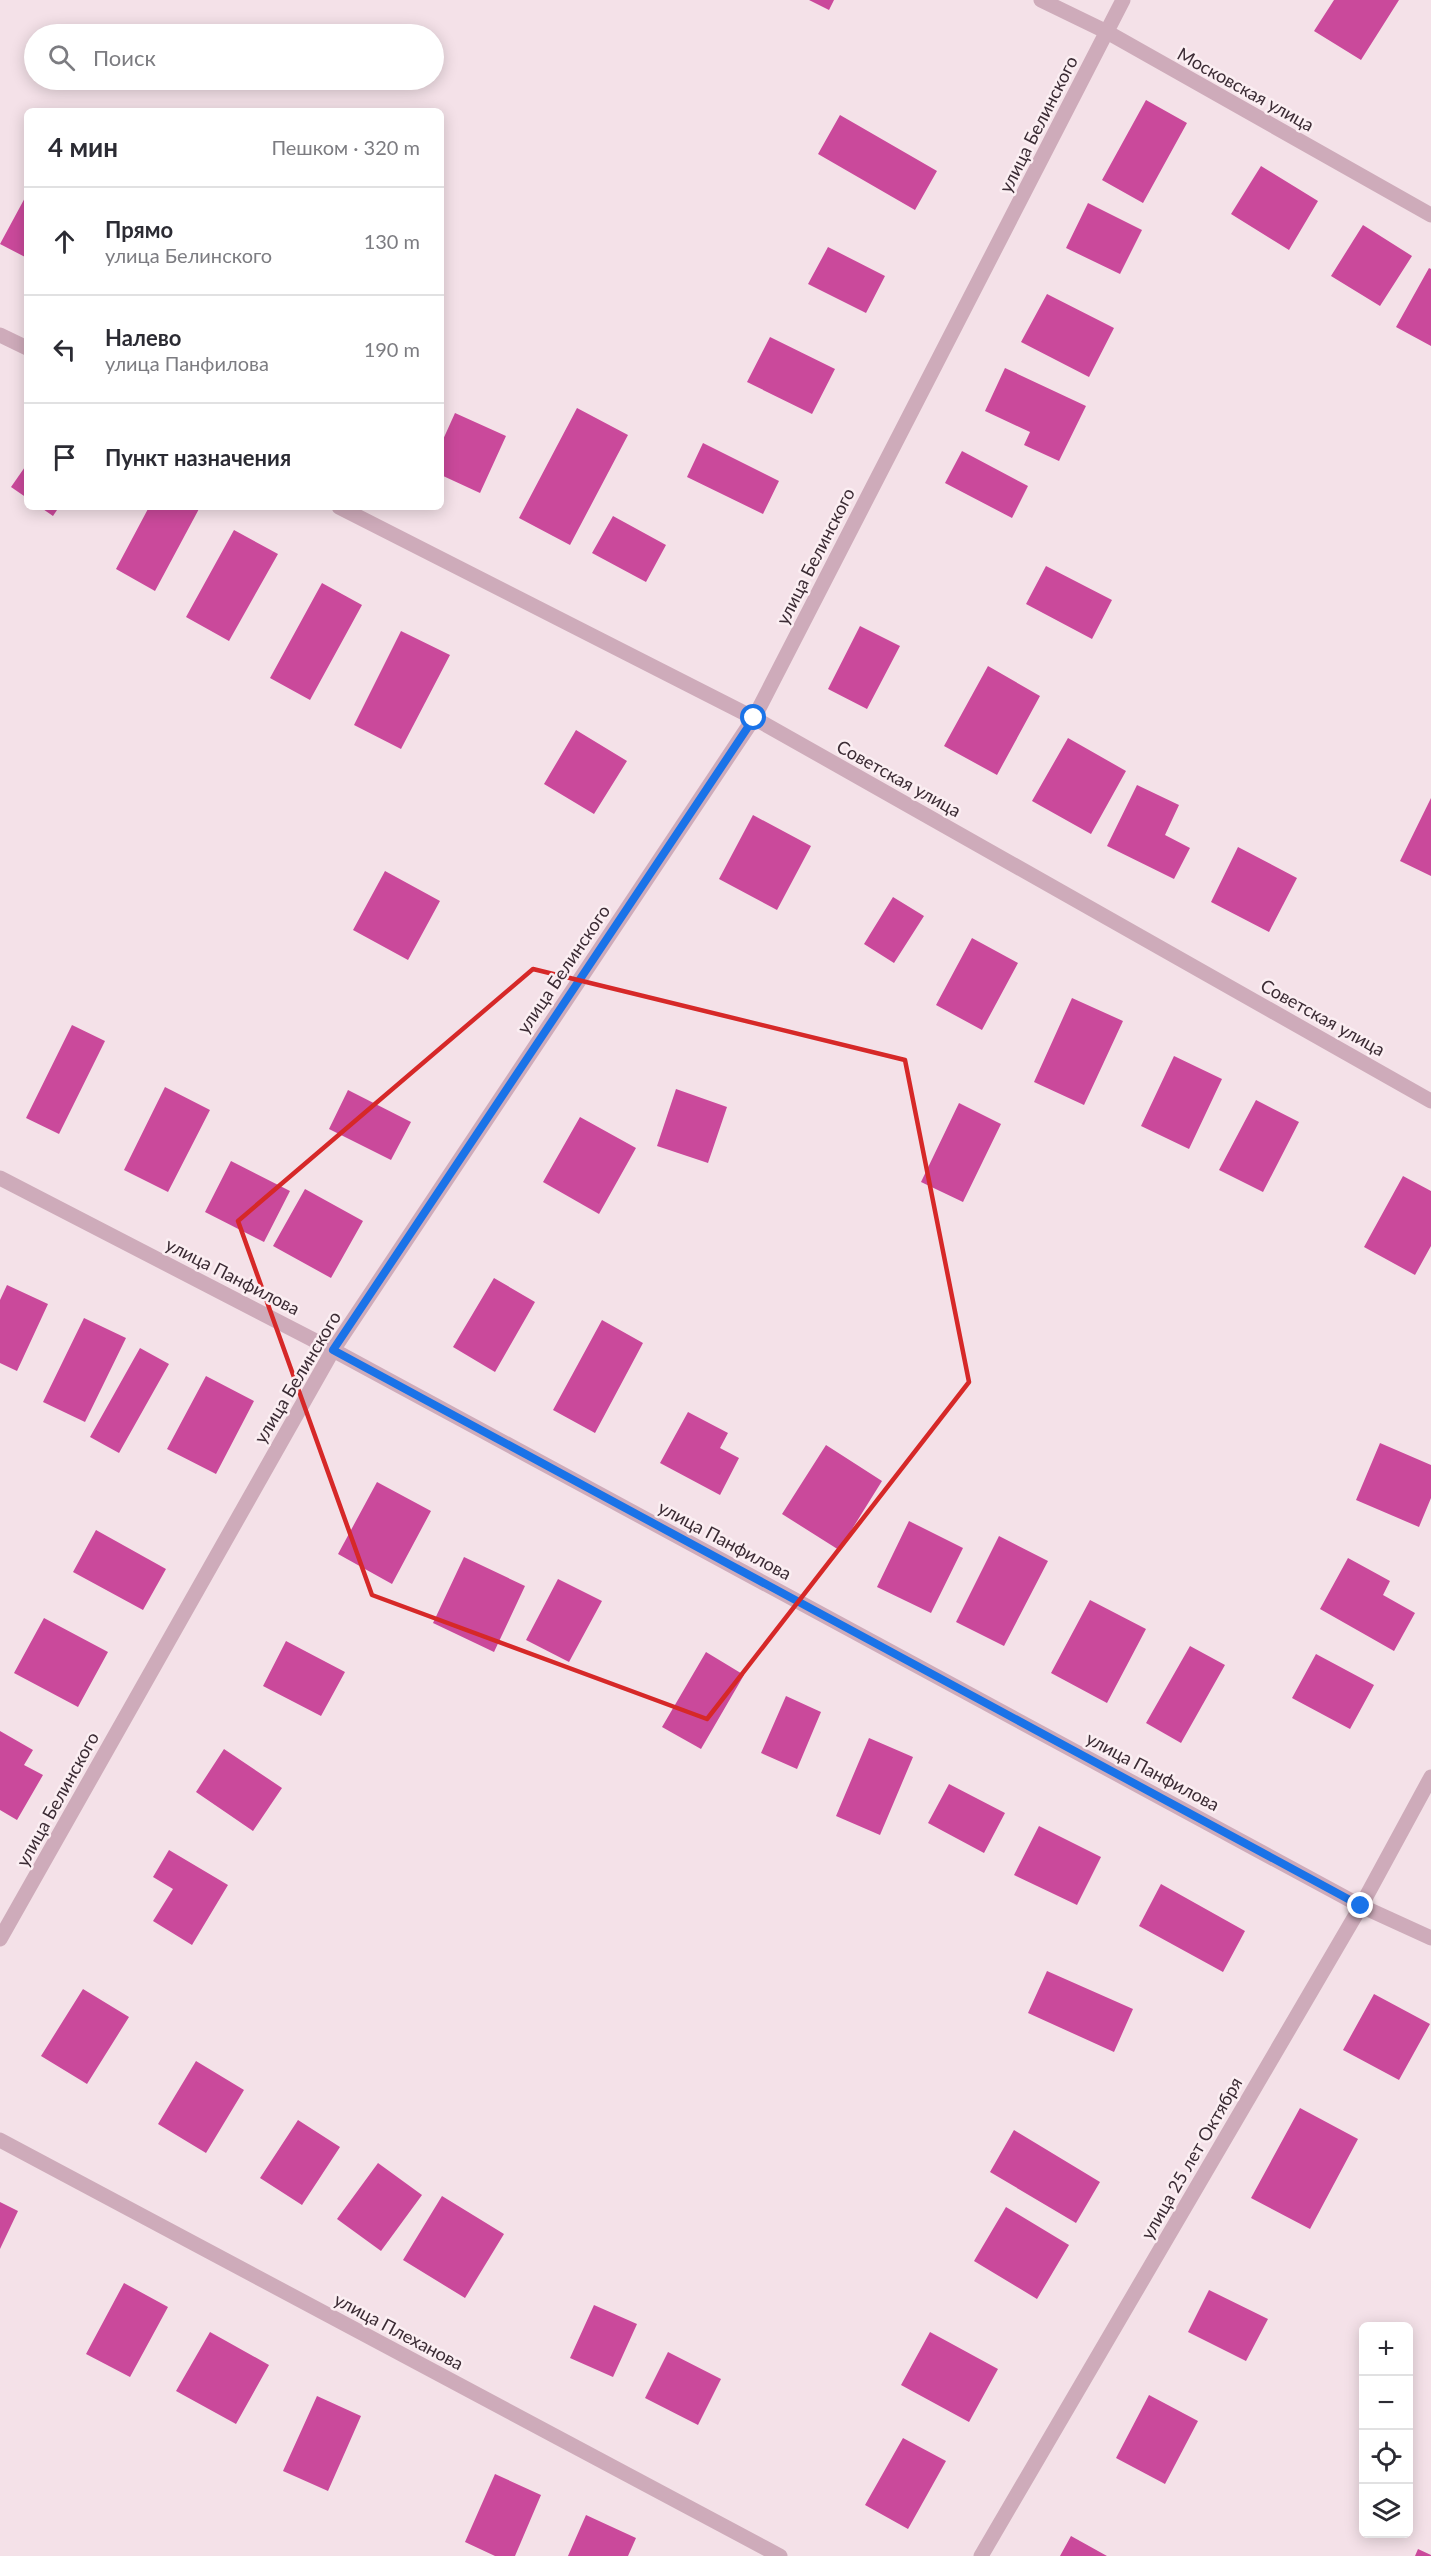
<!DOCTYPE html>
<html lang="ru">
<head>
<meta charset="utf-8">
<style>
  body { margin:0; font-family:Lato,sans-serif; background:#f7f7f7; color:#2b2b33 }
  .controls { position:absolute; right:18px; bottom:18px; display:grid; overflow:hidden; border-radius:9px; box-shadow:0 3px 15px #0003 }
  .controls button { width:54px; height:54px; display:grid; place-items:center; padding:0; border:0; border-bottom:2px solid #e1e1e2; background:#fff; color:#2b2b33; font:30px sans-serif }
  .stop { position:absolute; width:18px; height:18px; margin:-14px; border:4px solid #1a73e8; border-radius:50%; background:#fff }
  .stop.end { background:#1a73e8; border-color:#fff; box-shadow:0 2px 6px #0008 }
  .list { margin:0; padding:0; list-style:none }
  h2 { display:flex; justify-content:space-between; align-items:center; height:78px; margin:0; padding:0 24px; font-size:26px }
  h2 small { font-size:20px; font-weight:400; color:#7c7c81 }
  .list li { display:grid; grid-template-columns:39px 1fr auto; gap:18px; align-items:center; box-sizing:border-box; height:108px; padding:0 24px; border-top:2px solid #e1e1e2 }
  .list b { display:block; font-size:22px; white-space:nowrap }
  .list p { margin:0; font-size:20px; white-space:nowrap; color:#7c7c81 }
  .list em { font-size:20px; font-style:normal; color:#7c7c81 }
  .icon { flex:none; width:33px; height:33px; fill:none; stroke:currentColor; stroke-width:2; stroke-linecap:round; stroke-linejoin:round }
  .map { position:relative; flex:none; width:1431px; height:2556px; overflow:hidden }
  .search { position:absolute; background:#fff; box-shadow:0 3px 15px #0003; left:24px; top:24px; width:420px; height:66px; display:flex; align-items:center; gap:15px; box-sizing:border-box; padding:0 21px; border-radius:33px; color:#7c7c81; font-size:22px }
  .panel { position:absolute; background:#fff; box-shadow:0 3px 15px #0003; left:24px; top:108px; width:420px; height:402px; border-radius:9px }
  .map>svg:first-child { display:block }
  .building { fill:#ca499b }
  .lines { fill:none; stroke-linecap:round; stroke-linejoin:round }
  .minor { stroke:#ceabba; stroke-width:15 }
  .route { stroke:#1a73e8; stroke-width:8 }
  .marked { fill:none; stroke:#d62828; stroke-width:4.5; stroke-linejoin:round }
  .labels { text-anchor:middle; dominant-baseline:central; stroke-width:5; stroke-linejoin:round; paint-order:stroke }
  .street-label { font-size:18px; fill:#3b2b34; stroke:#fbeef2 }
</style>
</head>
<body>
<div class="map">
<svg width="1431" height="2556" viewBox="0 0 1431 2556">
  <rect width="100%" height="100%" fill="#f4e1e8"/>
  <!-- building -->
  <path class="building" d="M809,0H834L829,10Z
    M1334,0H1399L1361,60L1314,31Z
    M1146,100L1187,123L1143,203L1102,180Z
    M840,115L937,171L915,210L818,154Z
    M1261,166L1318,201L1289,250L1231,214Z
    M27,194V258L0,244Z
    M1088,203L1142,230L1120,274L1066,248Z
    M1363,225L1412,256L1380,306L1331,276Z
    M828,247L885,276L866,313L808,284Z
    M1429,268L1431,269V346L1396,327Z
    M1047,294L1114,328L1089,377L1021,342Z
    M770,337L835,369L812,414L747,382Z
    M1005,368L1086,406L1059,461L1024,445L1030,432L985,411Z
    M577,408L628,435L570,545L519,518Z
    M455,413L506,436L480,493L441,475V444Z
    M703,443L779,481L763,514L687,477Z
    M962,451L1028,486L1012,518L945,483Z
    M27,464V498L11,487Z
    M40,507H59L53,516Z
    M149,507H200L155,591L116,569Z
    M613,516L666,545L646,582L592,553Z
    M234,530L278,554L229,641L186,617Z
    M1046,566L1112,600L1092,639L1026,604Z
    M322,583L362,605L310,700L270,678Z
    M860,626L900,646L867,709L828,689Z
    M401,631L450,655L401,749L354,725Z
    M988,666L1040,696L997,775L944,746Z
    M576,730L627,761L594,814L544,784Z
    M1068,738L1126,771L1091,834L1032,801Z
    M1137,785L1179,805L1165,835L1190,848L1174,879L1107,846Z
    M1431,798V876L1400,861Z
    M753,815L811,846L777,910L719,879Z
    M1238,847L1297,878L1269,932L1211,902Z
    M385,871L440,901L408,960L353,930Z
    M893,897L924,916L894,963L864,944Z
    M972,938L1018,963L982,1030L936,1005Z
    M1072,998L1123,1021L1084,1105L1034,1082Z
    M72,1025L105,1041L59,1134L26,1118Z
    M1174,1056L1222,1079L1189,1149L1141,1126Z
    M165,1087L210,1110L168,1192L124,1170Z
    M676,1089L727,1107L708,1163L657,1146Z
    M348,1090L411,1122L391,1160L329,1129Z
    M1256,1100L1299,1122L1263,1192L1219,1170Z
    M959,1103L1001,1124L963,1202L921,1182Z
    M580,1117L636,1148L599,1214L543,1182Z
    M231,1161L290,1191L264,1242L205,1212Z
    M1403,1176L1431,1191V1246L1415,1275L1364,1247Z
    M305,1189L363,1221L331,1278L273,1246Z
    M494,1278L535,1302L495,1372L453,1347Z
    M7,1285L48,1304L17,1371L0,1363V1300Z
    M84,1318L126,1338L85,1422L43,1402Z
    M602,1320L643,1343L595,1433L553,1410Z
    M140,1348L169,1364L119,1453L90,1437Z
    M206,1376L254,1401L216,1474L167,1449Z
    M688,1412L728,1433L720,1448L739,1458L720,1495L660,1463Z
    M1380,1443L1431,1465V1498L1419,1527L1356,1500Z
    M826,1445L882,1481L839,1550L782,1514Z
    M377,1482L431,1511L392,1584L338,1554Z
    M909,1521L963,1548L931,1613L877,1587Z
    M96,1530L166,1569L143,1610L73,1572Z
    M999,1536L1048,1561L1004,1646L956,1622Z
    M464,1557L525,1586L494,1652L433,1623Z
    M1348,1558L1390,1581L1383,1595L1415,1613L1394,1651L1320,1609Z
    M558,1579L602,1601L569,1662L526,1640Z
    M1090,1600L1146,1629L1107,1703L1051,1673Z
    M44,1618L108,1652L78,1707L14,1673Z
    M286,1641L345,1672L321,1716L263,1686Z
    M1190,1646L1225,1665L1181,1743L1146,1723Z
    M706,1652L744,1675L701,1749L662,1727Z
    M1316,1654L1374,1685L1350,1729L1292,1698Z
    M786,1696L821,1712L797,1769L761,1753Z
    M0,1731L33,1750L24,1765L43,1775L17,1820L0,1810Z
    M869,1738L913,1757L880,1835L836,1816Z
    M224,1749L282,1788L253,1831L196,1792Z
    M949,1784L1005,1813L984,1853L928,1823Z
    M1039,1826L1101,1857L1077,1905L1014,1875Z
    M169,1850L228,1885L192,1945L153,1921L173,1889L153,1877Z
    M1161,1884L1245,1931L1223,1972L1139,1926Z
    M1047,1971L1133,2009L1114,2052L1028,2013Z
    M83,1989L129,2017L87,2084L41,2056Z
    M1374,1994L1430,2024L1399,2080L1343,2050Z
    M196,2061L244,2090L206,2153L158,2124Z
    M1300,2108L1358,2139L1310,2229L1251,2198Z
    M298,2120L340,2147L302,2205L260,2178Z
    M1014,2130L1100,2182L1076,2223L990,2172Z
    M378,2163L422,2195L381,2251L337,2219Z
    M442,2196L504,2234L465,2298L403,2260Z
    M0,2202L18,2211L0,2249Z
    M1006,2207L1069,2245L1037,2299L974,2261Z
    M124,2283L168,2307L130,2377L86,2354Z
    M1209,2290L1268,2319L1246,2361L1188,2332Z
    M594,2305L637,2324L613,2377L570,2358Z
    M210,2332L269,2365L236,2424L176,2391Z
    M930,2332L998,2369L969,2422L901,2385Z
    M668,2352L721,2379L698,2425L645,2398Z
    M1149,2395L1198,2421L1165,2484L1116,2458Z
    M317,2396L361,2416L328,2491L283,2471Z
    M903,2438L946,2461L908,2529L865,2505Z
    M495,2474L541,2495L515,2556H495L465,2542Z
    M586,2515L636,2538L628,2556H568Z
    M1071,2536L1107,2556H1060Z
    M1418,2549L1431,2555V2556H1415Z"/>
  <g class="lines">
    <!-- minor -->
    <path class="minor" d="M1041,0L1107,32L1431,215
      M0,335L27,348
      M339,507L754,718L1431,1101
      M0,1178L333,1350L1361,1906L1431,1938
      M0,1939L333,1350L754,718L1123,0
      M0,2140L780,2556
      M981,2556L1361,1906L1431,1777"/>
  </g>
  <g class="lines">
    <!-- route -->
    <path class="route" d="M754,718L333,1350L1361,1906"/>
  </g>
  <!-- marked area -->
  <path class="marked" d="M533,969L905,1060L969,1382L707,1719L372,1595L238,1221Z"/>
  <g class="labels">
    <!-- street labels -->
    <g class="street-label">
      <text transform="translate(1246 89) rotate(29)">Московская улица</text>
      <text transform="translate(1038 124) rotate(-63)">улица Белинского</text>
      <text transform="translate(815 556) rotate(-63)">улица Белинского</text>
      <text transform="translate(899 778) rotate(29)">Советская улица</text>
      <text transform="translate(563 969) rotate(-56)">улица Белинского</text>
      <text transform="translate(1323 1017) rotate(29)">Советская улица</text>
      <text transform="translate(233 1276) rotate(27)">улица Панфилова</text>
      <text transform="translate(297 1377) rotate(-59)">улица Белинского</text>
      <text transform="translate(725 1540) rotate(28)">улица Панфилова</text>
      <text transform="translate(1153 1771) rotate(28)">улица Панфилова</text>
      <text transform="translate(57 1799) rotate(-61)">улица Белинского</text>
      <text transform="translate(1191 2158) rotate(-60)">улица 25 лет Октября</text>
      <text transform="translate(399 2331) rotate(28)">улица Плеханова</text>
    </g>
  </g>
</svg>
<div class="controls">
<button>+</button>
<button>−</button>
<button><svg class="icon" aria-label="locate" viewBox="0 0 24 24"><circle cx="12" cy="12" r="6"/><path d="M12 2v4M12 18v4M2 12h4M18 12h4"/></svg></button>
<button><svg class="icon" aria-label="layers" viewBox="0 0 24 24"><path d="M12 4l9 5-9 5-9-5zM3 14l9 5 9-5"/></svg></button>
</div>
<div class="stop" style="left:754px;top:718px"></div>
<div class="stop end" style="left:1361px;top:1906px"></div>
<div class="search"><svg class="icon" aria-label="search" viewBox="0 0 24 24"><circle cx="10" cy="10" r="6"/><path d="M15 15l6 6"/></svg>Поиск</div>
<section class="panel">
<h2>4 мин<small>Пешком · 320 m</small></h2>
<ul class="list">
<li><svg class="icon" aria-label="ahead" viewBox="0 0 24 24"><path d="M12 20V5M6 11l6-6 6 6"/></svg><div><b>Прямо</b><p>улица Белинского</p></div><em>130 m</em></li>
<li><svg class="icon" aria-label="left" viewBox="0 0 24 24"><path d="M17 20v-9H6M10 6l-5 5 5 5"/></svg><div><b>Налево</b><p>улица Панфилова</p></div><em>190 m</em></li>
<li><svg class="icon" aria-label="arrive" viewBox="0 0 24 24"><path d="M6 21V4h12l-3 4 3 4H6"/></svg><div><b>Пункт назначения</b></div></li>
</ul>
</section>
</div>
</body>
</html>
